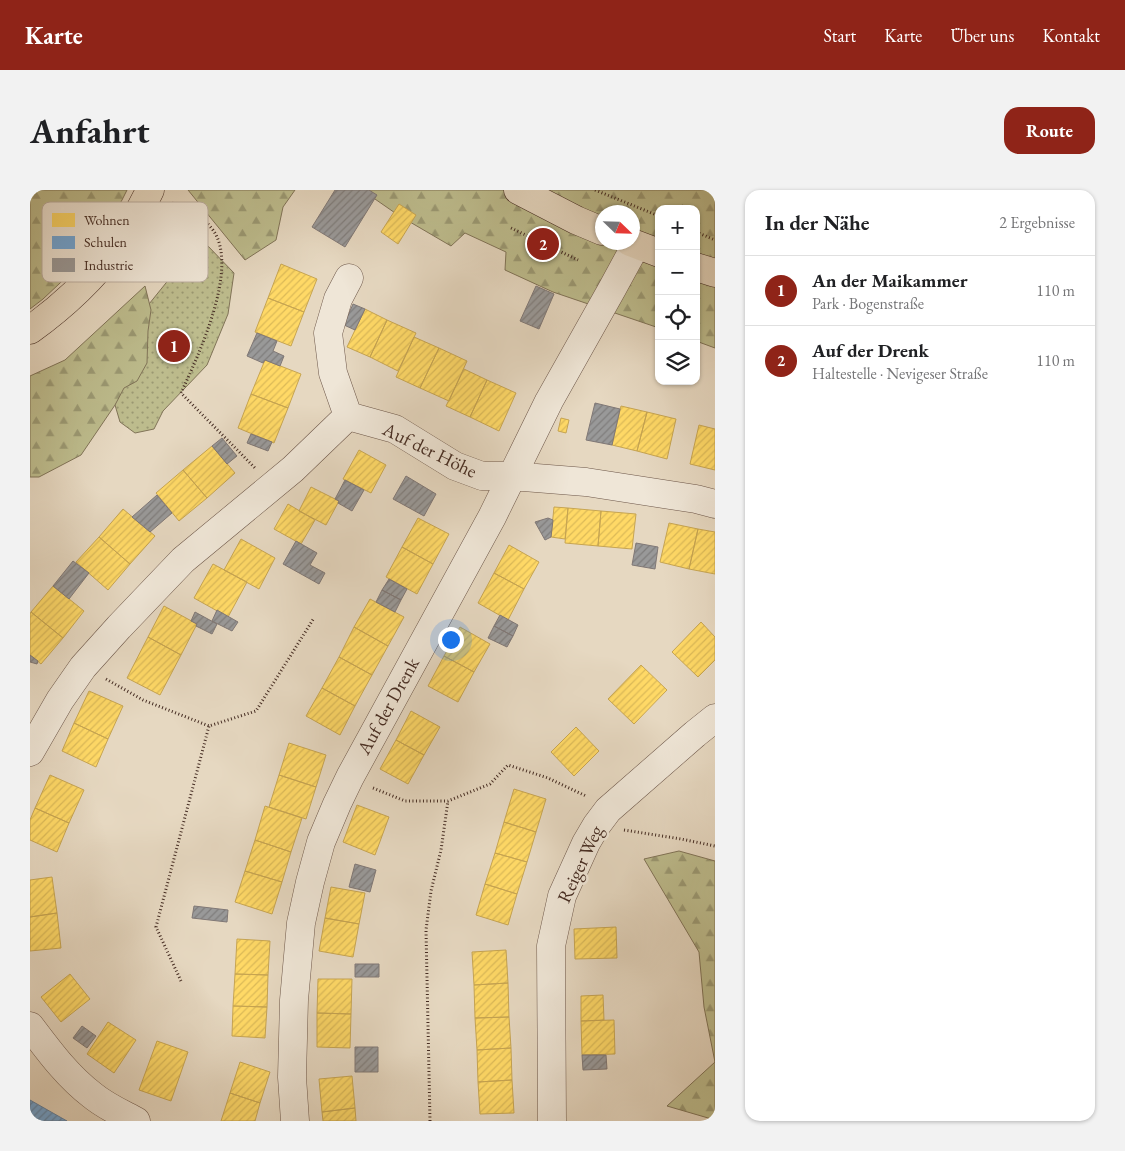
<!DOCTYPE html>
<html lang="de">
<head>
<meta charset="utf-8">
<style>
  body { margin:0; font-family:"EB Garamond",serif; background:#f2f2f2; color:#202124 }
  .controls { position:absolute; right:15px; top:15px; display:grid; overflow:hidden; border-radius:10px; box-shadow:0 1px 4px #0004 }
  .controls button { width:45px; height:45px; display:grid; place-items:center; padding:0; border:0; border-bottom:1px solid #e0e0e0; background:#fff; color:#202124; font:25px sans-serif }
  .compass { position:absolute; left:565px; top:15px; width:45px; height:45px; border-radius:50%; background:#fff; box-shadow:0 1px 4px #0004; rotate:113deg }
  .you { position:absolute; left:420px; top:449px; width:18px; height:18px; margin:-12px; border:4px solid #fff; border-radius:50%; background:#1a73e8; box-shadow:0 0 0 8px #1a73e833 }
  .badge { display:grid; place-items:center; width:32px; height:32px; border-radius:50%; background:#8f2418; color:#fff; font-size:16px; font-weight:700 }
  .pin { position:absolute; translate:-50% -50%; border:2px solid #fff; box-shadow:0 1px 5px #0006 }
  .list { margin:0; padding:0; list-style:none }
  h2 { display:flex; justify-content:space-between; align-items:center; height:65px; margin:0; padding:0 20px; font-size:21px }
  h2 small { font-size:16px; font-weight:400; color:#757577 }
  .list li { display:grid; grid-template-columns:32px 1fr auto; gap:15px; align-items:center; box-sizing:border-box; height:70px; padding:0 20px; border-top:1px solid #e0e0e0 }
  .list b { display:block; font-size:19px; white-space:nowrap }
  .list p { margin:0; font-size:16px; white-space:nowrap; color:#757577 }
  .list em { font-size:16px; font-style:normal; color:#757577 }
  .icon { flex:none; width:28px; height:28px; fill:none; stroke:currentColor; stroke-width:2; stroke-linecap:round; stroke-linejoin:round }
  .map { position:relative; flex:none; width:685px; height:931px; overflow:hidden; border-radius:15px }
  header { display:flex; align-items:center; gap:30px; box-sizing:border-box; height:70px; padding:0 25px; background:#8f2418; color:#fff }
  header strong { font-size:24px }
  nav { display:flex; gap:28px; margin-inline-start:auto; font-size:18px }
  .intro { display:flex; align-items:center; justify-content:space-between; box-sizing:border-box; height:120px; padding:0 30px }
  h1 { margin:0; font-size:35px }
  .button { padding:12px 22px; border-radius:15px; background:#8f2418; color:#fff; font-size:18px; font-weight:700 }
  main { display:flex; gap:30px; padding:0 30px }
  aside { flex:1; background:#fff; border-radius:15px; box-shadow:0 1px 4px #0004 }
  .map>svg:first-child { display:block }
  .grass { fill:url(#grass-dots); stroke:#817458 }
  .forest { fill:url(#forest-firs); stroke:#817458; fill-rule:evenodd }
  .homes { fill:url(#homes-hatch); stroke:#c7a552 }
  .schools { fill:url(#schools-hatch); stroke:#6283a4 }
  .industry { fill:url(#industry-hatch); stroke:#807876 }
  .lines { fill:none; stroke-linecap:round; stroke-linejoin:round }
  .minor-casing { stroke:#6d574a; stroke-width:29 }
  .major-casing { stroke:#452c23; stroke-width:29 }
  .path { stroke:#452c23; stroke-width:3; stroke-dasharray:1 2.5; stroke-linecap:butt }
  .minor { stroke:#efe6d7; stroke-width:28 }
  .major { stroke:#e6d8c1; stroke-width:28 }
  .labels { text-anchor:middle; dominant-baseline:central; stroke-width:5; stroke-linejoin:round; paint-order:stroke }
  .street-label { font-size:19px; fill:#452c23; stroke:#efe6d7 }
  .key { fill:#efe6d7; stroke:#bcaea1; stroke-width:1 }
  .key-label { font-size:14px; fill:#452c23 }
</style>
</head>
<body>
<header>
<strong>Karte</strong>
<nav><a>Start</a><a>Karte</a><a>Über uns</a><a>Kontakt</a></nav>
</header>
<div class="intro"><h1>Anfahrt</h1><a class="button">Route</a></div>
<main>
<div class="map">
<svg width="685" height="931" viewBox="0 0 685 931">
  <defs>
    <pattern id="grass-dots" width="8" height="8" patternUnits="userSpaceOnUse" patternTransform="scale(1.25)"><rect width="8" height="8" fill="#bdbc8d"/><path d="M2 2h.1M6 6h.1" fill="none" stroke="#9b9973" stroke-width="1.8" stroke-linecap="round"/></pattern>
    <pattern id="forest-firs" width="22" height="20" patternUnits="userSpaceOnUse" patternTransform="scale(1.25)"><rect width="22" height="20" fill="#bdbc8d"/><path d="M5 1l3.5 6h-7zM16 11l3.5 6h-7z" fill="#9b9973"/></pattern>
    <pattern id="homes-hatch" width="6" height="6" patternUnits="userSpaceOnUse" patternTransform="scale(1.25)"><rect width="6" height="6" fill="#ffd966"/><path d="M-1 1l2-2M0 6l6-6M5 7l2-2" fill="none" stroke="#dcba58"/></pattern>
    <pattern id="schools-hatch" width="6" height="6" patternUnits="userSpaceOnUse" patternTransform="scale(1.25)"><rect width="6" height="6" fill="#6fa8dc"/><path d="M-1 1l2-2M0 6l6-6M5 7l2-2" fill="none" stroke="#5d89b2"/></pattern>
    <pattern id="industry-hatch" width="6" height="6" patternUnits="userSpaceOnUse" patternTransform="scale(1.25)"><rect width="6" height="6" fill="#999"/><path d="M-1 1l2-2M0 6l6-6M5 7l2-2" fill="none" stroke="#7f7d7c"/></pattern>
  </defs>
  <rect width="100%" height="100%" fill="#e6d8c1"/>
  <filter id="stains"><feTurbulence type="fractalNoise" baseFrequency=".004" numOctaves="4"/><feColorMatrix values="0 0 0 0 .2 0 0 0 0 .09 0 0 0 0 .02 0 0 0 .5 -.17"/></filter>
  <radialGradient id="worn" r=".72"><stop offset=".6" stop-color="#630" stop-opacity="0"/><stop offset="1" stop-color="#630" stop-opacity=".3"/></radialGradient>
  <!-- grass -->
  <path class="grass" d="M177,55L204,83L198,124L177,175L133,221L124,239L105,243L90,232L85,215L89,198L115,119L140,88Z"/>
  <!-- forest -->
  <path class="forest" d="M0,0H97L92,10L62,63L13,109L0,119Z
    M158,0H265L253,17L246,50L215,70Z
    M332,0H685V158L666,151V19H629V138L523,102L475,80L476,62L435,43L421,56L368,25ZM572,22H602V52H572Z
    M115,96L121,120L118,141L117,173L107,191L94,198L85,215L51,265L9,287H0V186L35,170Z
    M649,661L685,671V930L637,916L685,872L674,817L669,762L614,669Z"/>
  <!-- homes -->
  <path class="homes" d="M369,14L386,25L368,54L351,42Z
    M251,74L287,89L274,122L238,108Z
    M238,108L274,122L261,156L225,142Z
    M335,119L357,130L340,167L317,157Z
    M357,130L386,143L368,181L340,167Z
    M384,147L409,158L390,198L366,187Z
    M409,158L437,171L419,211L390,198Z
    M235,170L271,184L258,218L221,204Z
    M434,179L457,190L440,227L416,216Z
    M457,190L486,203L469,241L440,227Z
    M221,204L258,218L244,253L208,238Z
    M591,216L617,222L607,261L582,255Z
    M617,222L646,229L637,269L607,261Z
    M531,228L539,230L536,243L528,241Z
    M669,235L685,239V280L660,274Z
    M182,256L205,283L177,308L153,280Z
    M329,260L356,275L341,303L313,289Z
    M153,280L177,308L149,331L126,303Z
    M281,297L309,311L296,335L269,321Z
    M258,314L285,330L271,354L244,339Z
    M524,317L538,318L535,349L521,347Z
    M538,318L571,321L568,356L535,353Z
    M93,319L125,346L100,374L69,347Z
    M571,321L606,324L602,359L568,356Z
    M388,328L419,344L403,374L372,357Z
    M639,333L668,339L659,379L630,372Z
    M668,339L685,342V384L659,379Z
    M69,347L100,374L78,400L46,372Z
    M211,349L245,368L229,399L194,380Z
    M479,355L509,372L494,399L464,383Z
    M372,357L403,374L387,404L356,387Z
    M183,374L217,392L198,427L164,408Z
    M464,383L494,399L478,430L448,413Z
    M23,396L54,421L33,448L1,422Z
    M340,409L374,427L358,456L324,437Z
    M134,416L167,434L151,465L118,447Z
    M1,422L33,448L11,474L0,465V424Z
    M671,432L685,447V470L668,487L642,462Z
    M324,437L358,456L342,485L309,467Z
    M430,437L460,454L444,482L414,466Z
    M118,447L151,465L130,505L97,488Z
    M414,466L444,482L428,512L398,496Z
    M309,467L342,485L325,516L292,498Z
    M611,475L637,500L604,534L578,509Z
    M292,498L325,516L310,545L276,526Z
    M59,501L93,516L78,549L44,533Z
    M381,521L410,537L394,565L366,550Z
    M44,533L78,549L66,577L32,561Z
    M546,537L569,561L544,586L521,562Z
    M366,550L394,565L378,594L350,579Z
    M259,553L296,565L286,597L249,585Z
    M20,585L54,600L39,633L5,618Z
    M249,585L286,597L276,629L239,617Z
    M484,599L516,609L506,642L474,632Z
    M327,615L359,627L345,665L313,652Z
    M235,616L272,628L261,662L225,650Z
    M5,618L39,633L27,662L0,650V630Z
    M474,632L506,642L497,672L465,663Z
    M225,650L261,662L252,692L215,681Z
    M465,663L497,672L487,704L455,694Z
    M215,681L252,692L242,724L205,712Z
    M22,687L27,723L0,727V690Z
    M455,694L487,704L478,735L446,725Z
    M301,697L335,703L329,734L295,728Z
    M27,723L31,758L0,761V727Z
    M295,728L329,734L323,767L289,761Z
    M586,737L587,768L545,769L544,739Z
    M207,749L240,751L238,785L205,784Z
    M476,760L478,793L444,795L442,762Z
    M40,784L60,809L31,832L11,807Z
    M205,784L238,785L237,817L203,816Z
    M288,789H322L321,824L287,823Z
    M478,793L479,827L445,828L444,795Z
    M573,805L574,830L551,831V806Z
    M203,816L237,817L235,848L202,846Z
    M287,823L321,824L320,858L287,857Z
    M479,827L481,858L447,860L445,828Z
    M584,830L585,864L552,865L551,831Z
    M78,832L106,850L84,883L57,864Z
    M127,851L158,862L141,911L109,900Z
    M481,858L482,890L448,892L447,860Z
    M210,872L240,882L230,913L200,903Z
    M322,886L325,918L292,922L289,889Z
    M482,890L484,923L450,924L448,892Z
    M200,903L230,913L225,931H191Z
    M325,918L326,931H293L292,922Z"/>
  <!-- schools -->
  <path class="schools" d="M0,910L37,931H0Z"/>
  <!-- industry -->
  <path class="industry" d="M305,0H339L347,5L315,57L282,37Z
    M506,96L524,104L509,139L490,131Z
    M323,114L335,119L325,140L314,135Z
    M227,143L247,151L243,161L254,166L250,176L235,170L233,173L217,166Z
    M565,213L590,219L582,255L556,250Z
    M221,244L242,252L238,261L217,253Z
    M192,248L207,266L197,274L182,256Z
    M376,286L406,304L394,326L363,309Z
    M315,290L334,300L322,321L308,313L309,311L305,309Z
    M127,305L142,323L120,342L102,327Z
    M518,328L523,330L521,347L515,350L505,332Z
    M266,351L287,363L280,375L295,383L289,394L253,374Z
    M606,353L628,357L625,379L602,375Z
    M43,371L59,383L39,409L23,396Z
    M359,389L377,399L371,410L352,400Z
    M352,400L371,410L365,422L346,412Z
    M187,420L208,432L202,441L182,431Z
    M165,422L187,434L182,444L166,436L167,434L161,431Z
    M470,425L488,435L483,446L464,436Z
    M464,436L483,446L477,457L458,448Z
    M0,465L8,471L7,474L0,472Z
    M325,674L346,680L340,702L319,697Z
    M164,716L198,720L197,732L162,728Z
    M325,774H349V787H325Z
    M52,836L66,846L57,858L43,848Z
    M325,857H348V882H325Z
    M552,865H576L577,879L553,880Z"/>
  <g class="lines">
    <!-- minor casing -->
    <g class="minor-casing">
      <path id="minor" d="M318,226L365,239L425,276L452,286H481L556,292L666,309L685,314
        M318,226L303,183L298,143L308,109L319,88
        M0,562L30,510L53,477L89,437L153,370L263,279L318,226
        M0,836C19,861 37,886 62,905C75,916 91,923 106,931
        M265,931L262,887L264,810L271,733L280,692L291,652L307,614L320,587L462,327L519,211L582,99L606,55
        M522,931L521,756L532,706L556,653L566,636L578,620L665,544L685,528"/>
    </g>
    <!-- major casing -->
    <g class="major-casing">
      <path id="major" d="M488,0L546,30L572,41
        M600,52L629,63
        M666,77L685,83
        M0,140C50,104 94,57 120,0"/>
    </g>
    <!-- path -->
    <path class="path" d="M565,0L629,26
      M142,13C157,20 173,26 183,40C210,78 168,166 151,203L225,278
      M481,38L548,70
      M666,42L685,50
      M76,489L113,510L179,536L226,521L284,428
      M343,598L375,611H418L460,594L478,575L518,588L556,606
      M594,640L651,649L685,656
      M151,791L126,737L179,536
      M400,931L396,740L401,701L411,660L418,611"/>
    <!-- minor -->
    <use href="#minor" class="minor"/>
    <!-- major -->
    <use href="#major" class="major"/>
  </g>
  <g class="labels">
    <!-- street labels -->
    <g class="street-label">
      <text transform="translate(400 260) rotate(26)">Auf der Höhe</text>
      <text transform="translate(358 516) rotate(-61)">Auf der Drenk</text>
      <text transform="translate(550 674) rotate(-65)">Reiger Weg</text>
    </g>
  </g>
  <!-- legend -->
  <rect x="12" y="12" width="166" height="80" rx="8" class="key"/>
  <rect x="22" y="23" width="23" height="14" fill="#ffd966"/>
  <rect x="22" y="46" width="23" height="13" fill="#6fa8dc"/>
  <rect x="22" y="68" width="23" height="14" fill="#999"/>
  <g class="key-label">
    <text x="54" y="35">Wohnen</text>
    <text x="54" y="57">Schulen</text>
    <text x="54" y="80">Industrie</text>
  </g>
  <rect width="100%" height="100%" filter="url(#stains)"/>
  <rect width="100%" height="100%" fill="url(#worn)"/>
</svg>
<div class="controls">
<button>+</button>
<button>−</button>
<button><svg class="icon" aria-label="locate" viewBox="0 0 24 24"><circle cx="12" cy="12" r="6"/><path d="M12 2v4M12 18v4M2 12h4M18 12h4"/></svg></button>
<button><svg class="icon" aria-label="layers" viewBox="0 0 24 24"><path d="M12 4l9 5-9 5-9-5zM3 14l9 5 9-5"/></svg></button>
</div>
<svg class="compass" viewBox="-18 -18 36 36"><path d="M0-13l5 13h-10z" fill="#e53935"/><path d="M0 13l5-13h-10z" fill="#757577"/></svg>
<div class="you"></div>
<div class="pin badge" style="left:144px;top:156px">1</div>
<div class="pin badge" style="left:513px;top:54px">2</div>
</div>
<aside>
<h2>In der Nähe<small>2 Ergebnisse</small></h2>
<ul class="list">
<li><span class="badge">1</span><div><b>An der Maikammer</b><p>Park · Bogenstraße</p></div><em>110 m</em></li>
<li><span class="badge">2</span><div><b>Auf der Drenk</b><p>Haltestelle · Nevigeser Straße</p></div><em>110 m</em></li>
</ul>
</aside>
</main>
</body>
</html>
